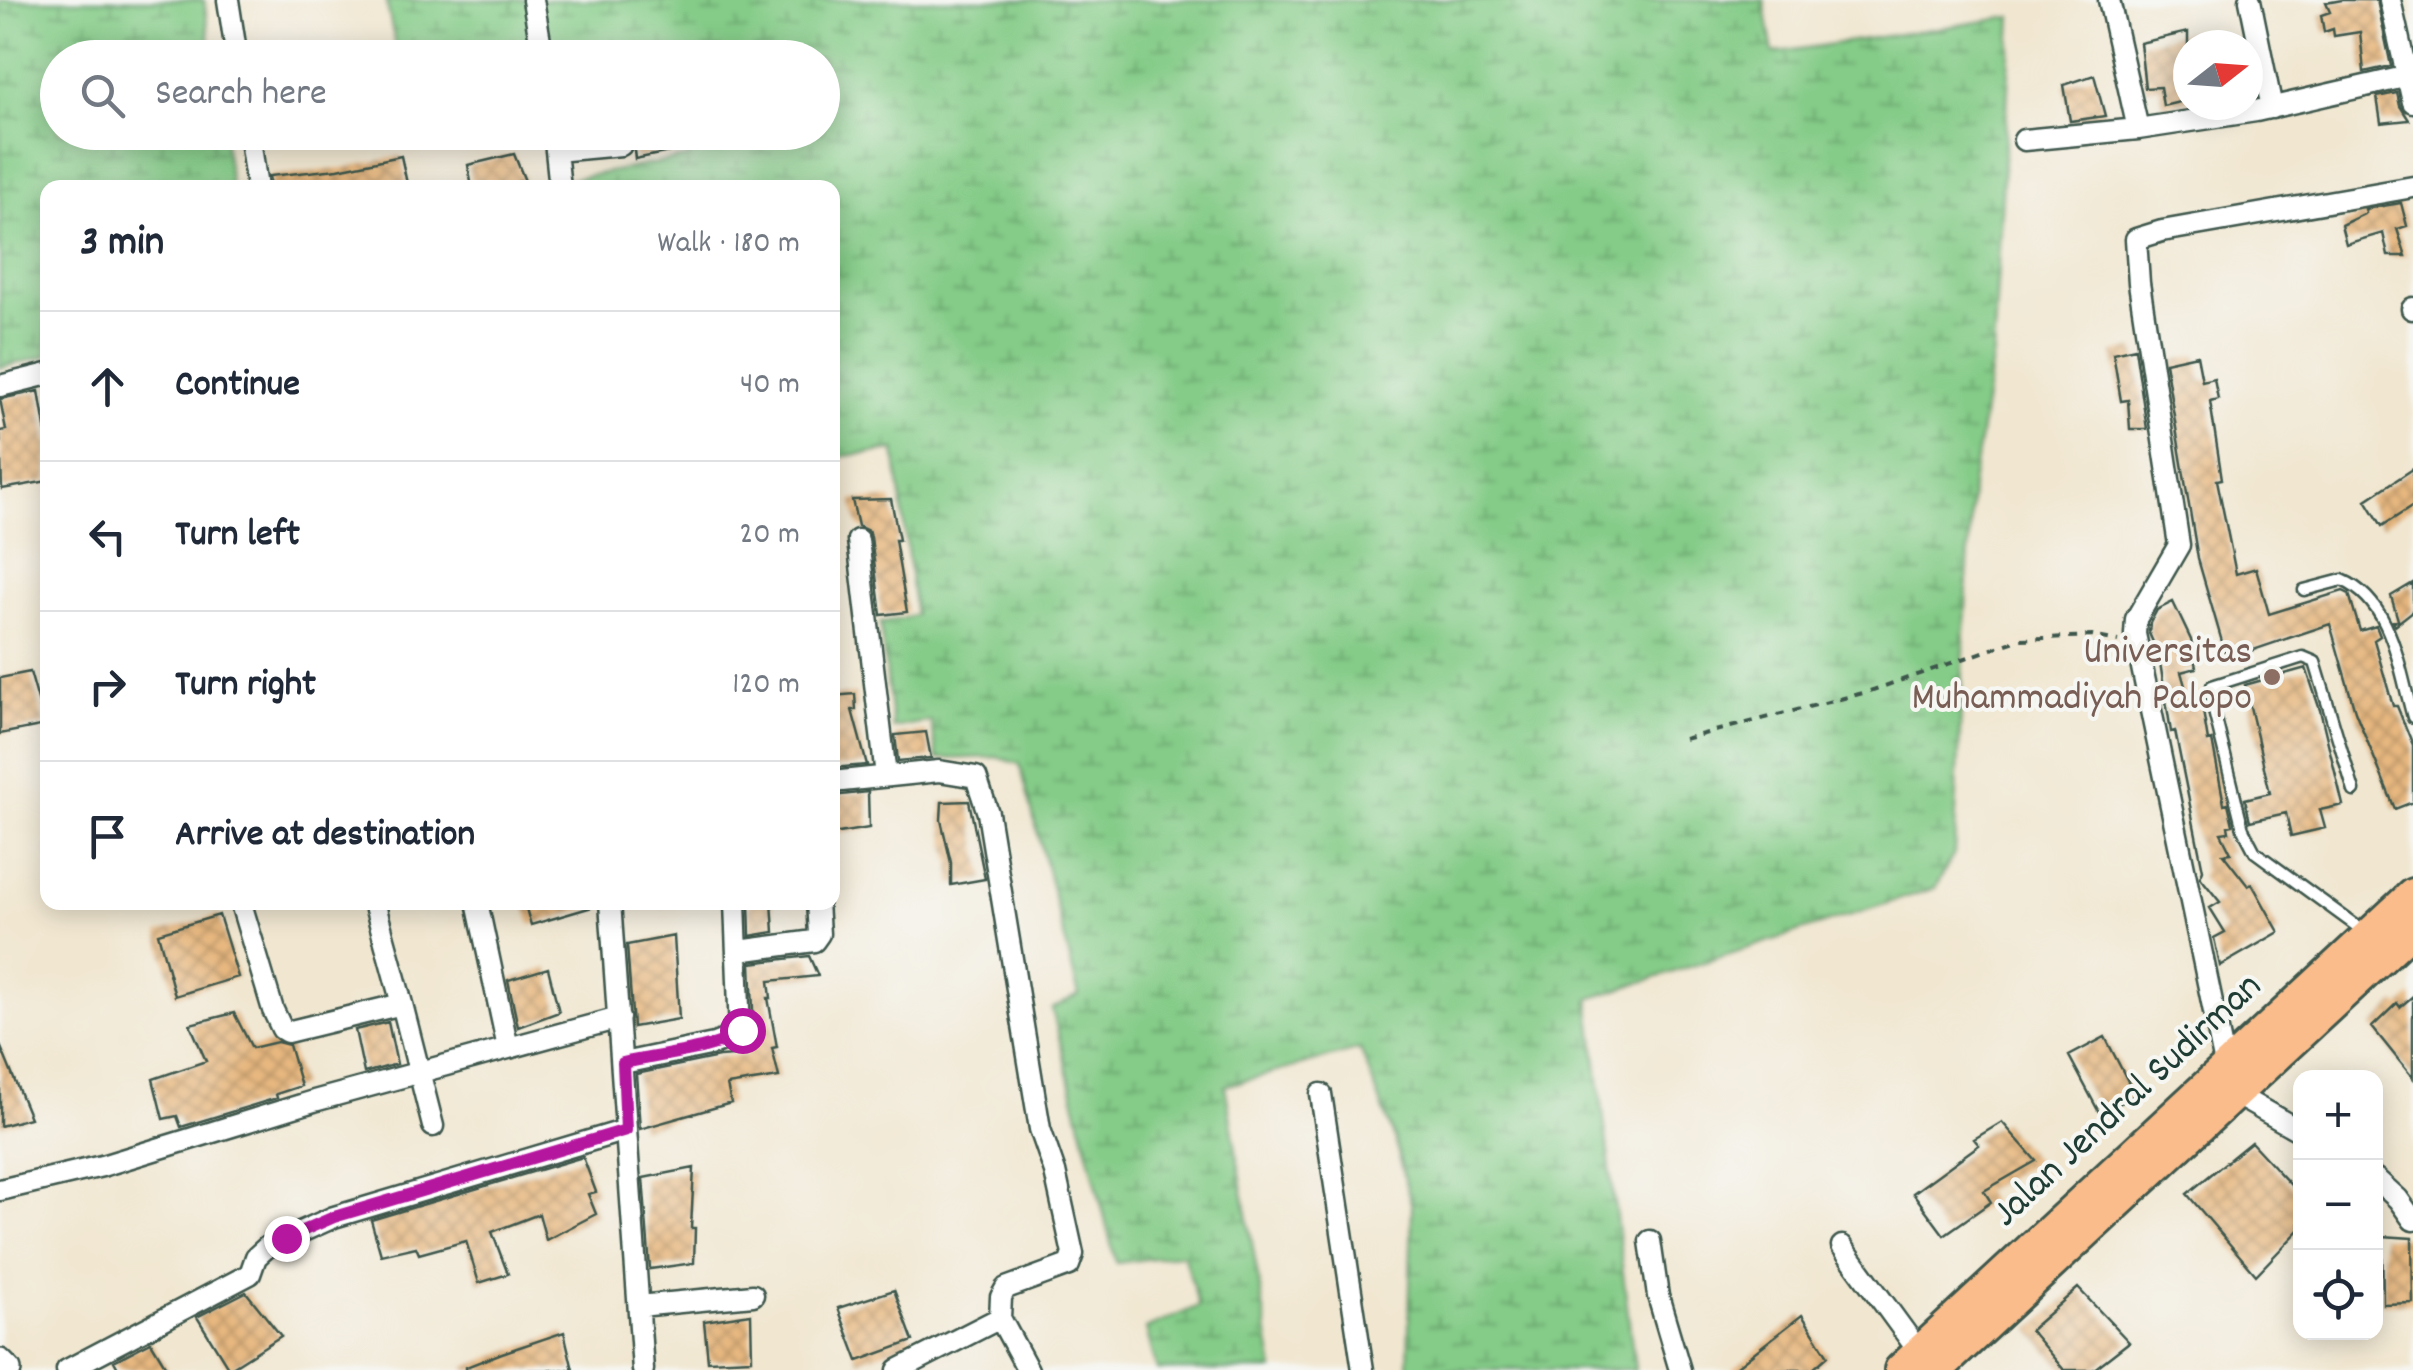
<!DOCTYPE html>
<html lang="en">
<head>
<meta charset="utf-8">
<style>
  body { margin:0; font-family:Dekko,sans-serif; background:#f6f6f7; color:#1f2937 }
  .controls { position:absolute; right:30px; bottom:30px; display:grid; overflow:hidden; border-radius:20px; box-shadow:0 5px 25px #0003 }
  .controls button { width:90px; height:90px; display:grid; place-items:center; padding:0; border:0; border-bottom:2px solid #e0e1e3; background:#fff; color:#1f2937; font:50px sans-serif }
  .compass { position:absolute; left:2173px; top:30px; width:90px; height:90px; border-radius:50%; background:#fff; box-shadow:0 5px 25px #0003; rotate:73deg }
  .stop { position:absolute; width:30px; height:30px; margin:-22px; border:8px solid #b5179e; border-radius:50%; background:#fff }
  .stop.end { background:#b5179e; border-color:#fff; box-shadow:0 2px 10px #0008 }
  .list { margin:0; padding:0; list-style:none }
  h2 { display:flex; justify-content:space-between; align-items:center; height:130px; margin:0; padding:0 40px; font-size:42px }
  h2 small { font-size:32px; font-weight:400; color:#747a83 }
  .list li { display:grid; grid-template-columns:65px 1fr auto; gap:30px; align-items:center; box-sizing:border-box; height:150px; padding:0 40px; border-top:2px solid #e0e1e3 }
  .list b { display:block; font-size:38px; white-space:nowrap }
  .list em { font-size:32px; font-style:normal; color:#747a83 }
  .icon { flex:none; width:55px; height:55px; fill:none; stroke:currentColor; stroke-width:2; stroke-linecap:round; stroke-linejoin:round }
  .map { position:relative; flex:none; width:2413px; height:1370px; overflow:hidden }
  .search { position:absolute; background:#fff; box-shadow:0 5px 25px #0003; left:40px; top:40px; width:800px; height:110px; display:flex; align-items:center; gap:25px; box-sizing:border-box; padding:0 35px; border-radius:55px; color:#747a83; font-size:38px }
  .panel { position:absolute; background:#fff; box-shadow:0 5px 25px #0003; left:40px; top:180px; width:800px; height:730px; border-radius:20px }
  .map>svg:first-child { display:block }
  .wetland { fill:url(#wetland-marsh); stroke:#52845e; stroke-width:2.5 }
  .building { fill:url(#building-cross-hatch) }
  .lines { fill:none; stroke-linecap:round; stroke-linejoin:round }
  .service-casing { stroke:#3e564c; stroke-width:15 }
  .minor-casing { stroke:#3e564c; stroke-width:25 }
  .tertiary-casing { stroke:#3e564c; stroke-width:30 }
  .trunk-casing { stroke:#3e564c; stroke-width:38 }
  .path { stroke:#3e564c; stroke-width:4; stroke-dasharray:8 8; stroke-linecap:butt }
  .service { stroke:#fff; stroke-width:10 }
  .minor { stroke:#fff; stroke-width:20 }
  .tertiary { stroke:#fff; stroke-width:25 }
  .trunk { stroke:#fabc8b; stroke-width:32 }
  .route { stroke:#b5179e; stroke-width:12 }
  .education-dot { fill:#8d6e63; stroke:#f6f6f2; stroke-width:4 }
  .labels { text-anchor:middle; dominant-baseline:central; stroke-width:8; stroke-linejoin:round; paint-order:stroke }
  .education-label { font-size:40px; fill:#785e54; stroke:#f6f6f2; text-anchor:end }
  .street-label { font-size:40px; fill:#1f3d34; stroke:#f6f6f2 }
</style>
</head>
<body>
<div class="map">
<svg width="2413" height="1370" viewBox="0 0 2413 1370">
  <defs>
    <pattern id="wetland-marsh" width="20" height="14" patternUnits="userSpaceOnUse" patternTransform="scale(2.5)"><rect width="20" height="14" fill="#85cc88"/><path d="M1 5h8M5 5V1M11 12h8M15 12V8" fill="none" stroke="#6ca770"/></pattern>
    <pattern id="building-cross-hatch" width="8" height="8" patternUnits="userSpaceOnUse" patternTransform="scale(2.5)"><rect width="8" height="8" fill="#e7b77f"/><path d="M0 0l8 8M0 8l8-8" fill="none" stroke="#bb9669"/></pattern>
  </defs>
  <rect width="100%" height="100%" fill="#f6f6f2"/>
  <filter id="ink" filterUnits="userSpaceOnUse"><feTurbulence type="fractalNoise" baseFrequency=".01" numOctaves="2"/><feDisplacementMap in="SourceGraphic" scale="20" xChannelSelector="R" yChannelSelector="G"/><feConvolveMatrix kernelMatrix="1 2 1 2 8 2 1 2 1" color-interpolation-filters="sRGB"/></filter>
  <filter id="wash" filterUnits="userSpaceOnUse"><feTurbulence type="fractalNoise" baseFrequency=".0048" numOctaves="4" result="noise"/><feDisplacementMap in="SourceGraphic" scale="40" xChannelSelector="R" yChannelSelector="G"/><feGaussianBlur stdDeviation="2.25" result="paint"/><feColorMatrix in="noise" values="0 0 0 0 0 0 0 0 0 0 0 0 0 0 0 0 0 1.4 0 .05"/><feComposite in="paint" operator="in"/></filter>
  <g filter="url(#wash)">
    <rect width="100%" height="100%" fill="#f1e7d1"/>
    <!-- wetland -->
    <path class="wetland" d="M0,0H204L212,57L58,58V132L223,133L231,187L48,188L47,356L0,368Z
      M386,0H1764L1773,53L2012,17L1993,353L1972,485L1954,853L1935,888L1589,999L1635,1370H1408L1412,1207L1394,1137L1360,1049L1225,1086L1274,1370H1157L1146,1329L1199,1306L1183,1254L1116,1263L1052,1009L1079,995L1020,764L997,757L937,759L931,721L893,728L880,623L915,615L895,450L833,457L832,188L527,187L690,157L686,133L822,132V58L398,57Z"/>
    <g id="blocks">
      <!-- building -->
      <path class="building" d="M2342,0H2377L2391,66L2364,72L2360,32L2334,36L2333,29L2324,32L2321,15L2330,12L2326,3Z
        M2188,32V100L2163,106L2160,87L2145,88L2140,43Z
        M2094,75L2105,116L2070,121L2064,85Z
        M2397,93L2400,106L2409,120L2381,123L2377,97Z
        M632,132H678L689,148L635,159Z
        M514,154L525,181L472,188L468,165Z
        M401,156L408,188H271L269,176L338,169Z
        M2401,203L2407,226L2397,229L2406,256H2388L2383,233L2346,244L2341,225L2366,213L2365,209Z
        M2135,348L2147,429H2130L2128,400L2121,401L2113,353Z
        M2197,355L2202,381L2214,378L2218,399L2210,401L2222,479L2217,480L2236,574L2256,568L2269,614L2343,591L2349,594L2360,631L2376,626L2380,636L2374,640L2393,706H2397L2413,745V802L2395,809L2355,711L2330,624L2227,659L2198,559L2165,362Z
        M39,391L48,445V481L2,489L0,431L6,430L0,399Z
        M2413,469V506L2382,526L2366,500Z
        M891,499L899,540H895L907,612L881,615L871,537L868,531L858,526L852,500Z
        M2413,583V611L2395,625L2393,621L2398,620L2391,596Z
        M2173,602L2191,640L2196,668L2181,672L2188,696L2200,693L2208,741L2212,740L2224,804L2228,803L2233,825L2228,826L2229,832L2221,833L2231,853L2223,854L2248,886L2252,884L2279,932L2220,966L2214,938L2225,932L2210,908L2220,902L2200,877L2203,870L2175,731L2171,732L2159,656L2149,633L2150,623L2157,610Z
        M2306,668L2320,710L2343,805L2320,810L2325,828L2291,836L2286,813L2250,821L2245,799L2270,793L2245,685Z
        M30,672L45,725L0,734V678Z
        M855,694L856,710H852L867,765L832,768V696Z
        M926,732L931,758L898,761L895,735Z
        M868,792L869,828L832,834V796Z
        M969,801L985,879L951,885V863L941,820L942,802Z
        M524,902H591L592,907L531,925Z
        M749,902H772L774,932L750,936Z
        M219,915L238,977L175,996L158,933Z
        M674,936L679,1019L633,1027L627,945Z
        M809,956L818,976L769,981L771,998H768L777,1047L772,1048L779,1077L727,1085L731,1103L640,1129L636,1074L719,1057L747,1055L748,1045L754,1033L751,963Z
        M548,968L559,1012L518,1027L508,980Z
        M2413,996V1078L2372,1027L2397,1003L2400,1007Z
        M234,1013L252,1048L277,1042L289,1045L301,1086L276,1094L277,1098L181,1127L177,1116L163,1119L153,1079L206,1061L190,1024Z
        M388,1022L397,1064L364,1073L355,1030Z
        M2105,1037L2135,1095L2100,1114L2069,1056Z
        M0,1045L30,1118L0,1126Z
        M2002,1122L2036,1161L1984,1191L1991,1202L1944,1235L1913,1193L1979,1145L1974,1139Z
        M2251,1142L2300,1195V1229L2256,1275L2187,1194Z
        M583,1157L596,1192L588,1194L596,1214L546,1240L539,1214L492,1232L508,1274L479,1283L466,1241L419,1254L416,1247L381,1255L371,1220Z
        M694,1168L691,1228H695L694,1263L650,1269L643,1178Z
        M2382,1236L2412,1238L2413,1303L2383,1304Z
        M2078,1288L2129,1342L2093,1370H2064L2030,1330Z
        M894,1290L913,1341L858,1361L838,1308Z
        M246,1292L281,1336L229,1369L197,1317Z
        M751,1314L752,1359L708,1361L704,1321Z
        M1802,1315L1828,1356L1812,1370H1732Z
        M564,1332L573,1370H466V1367L502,1353Z
        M151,1342L168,1370H119L114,1361Z"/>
    </g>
  </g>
  <g filter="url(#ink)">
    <use href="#blocks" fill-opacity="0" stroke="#3e564c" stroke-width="2.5"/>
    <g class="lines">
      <!-- service casing -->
      <g class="service-casing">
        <path id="service" d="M2304,590L2342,580C2393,602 2399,669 2413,717
          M2354,791L2315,662L2303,657L2212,686V703L2243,829L2255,852L2366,933"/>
      </g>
      <!-- minor casing -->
      <g class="minor-casing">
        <path id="minor" d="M228,0L237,58
          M533,0L543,58
          M2109,0L2138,129L2256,111L2413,75
          M2250,0L2272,108
          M2390,0L2413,102
          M249,132L257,188
          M554,132L560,188
          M2024,140L2138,129
          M556,151L621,145
          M2412,309L2413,308
          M0,386L48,374
          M858,540L886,776
          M832,782L939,771L976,777L988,813L1040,1129L1055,1172L1073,1254L1069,1265L1006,1288L1001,1297L1000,1318L898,1370
          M374,902L402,1004
          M477,902L508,1048
          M610,902L643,1370
          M242,907L273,1010L282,1029L287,1032L402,1004L433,1126
          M739,951L814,941L819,934L817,902
          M623,1063L714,1044L740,1034L735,902
          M2226,1069L2135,634L2136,619L2179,545L2139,283L2136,239L2162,231L2413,187
          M2233,1093L2300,1131
          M1321,1094L1363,1370
          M2376,1179L2398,1199L2413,1220
          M0,1190L102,1166L314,1101L619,1018
          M1650,1241L1658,1296L1680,1370
          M1842,1246L1920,1353
          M639,1306L753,1295
          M1000,1318L1028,1370
          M67,1370L250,1274L256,1257L267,1247L334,1217L626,1130"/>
      </g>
      <!-- tertiary casing -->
      <g class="tertiary-casing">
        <path id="tertiary" d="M0,1362L8,1370"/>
      </g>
      <!-- trunk casing -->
      <g class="trunk-casing">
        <path id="trunk" d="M1901,1370L2413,895
          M1936,1370L2413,928"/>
      </g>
      <!-- path -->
      <path class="path" d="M1684,739L1867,692L2021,639L2092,636L2118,641"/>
      <!-- service -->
      <use href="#service" class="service"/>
      <!-- minor -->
      <use href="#minor" class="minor"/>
      <!-- tertiary -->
      <use href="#tertiary" class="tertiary"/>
      <!-- trunk -->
      <use href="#trunk" class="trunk"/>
    </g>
  </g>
  <g class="lines" filter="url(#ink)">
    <!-- route -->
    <path class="route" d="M286,1238L334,1217L626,1130L623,1063C647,1057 730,1048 742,1030"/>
  </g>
  <!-- markers -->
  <circle class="education-dot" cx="2272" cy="677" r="10"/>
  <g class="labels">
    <!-- education labels -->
    <g class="education-label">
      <text x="2252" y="654">Universitas<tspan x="2252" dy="46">Muhammadiyah Palopo</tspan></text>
    </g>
    <!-- street labels -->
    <g class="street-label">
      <text transform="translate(2129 1102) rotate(-43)">Jalan Jendral Sudirman</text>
    </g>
  </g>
</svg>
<div class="controls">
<button>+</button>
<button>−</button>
<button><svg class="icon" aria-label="locate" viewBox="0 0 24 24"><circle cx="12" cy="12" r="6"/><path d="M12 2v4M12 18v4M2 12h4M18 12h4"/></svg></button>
</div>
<svg class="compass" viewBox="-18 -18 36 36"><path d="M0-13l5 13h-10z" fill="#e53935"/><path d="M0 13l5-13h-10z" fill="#747a83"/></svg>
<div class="stop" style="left:742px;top:1030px"></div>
<div class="stop end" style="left:286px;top:1238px"></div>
<div class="search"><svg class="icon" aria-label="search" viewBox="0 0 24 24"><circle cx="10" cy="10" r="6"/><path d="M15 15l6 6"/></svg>Search here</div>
<section class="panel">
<h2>3 min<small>Walk · 180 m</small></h2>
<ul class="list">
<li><svg class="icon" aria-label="ahead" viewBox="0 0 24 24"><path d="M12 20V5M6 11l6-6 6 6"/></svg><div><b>Continue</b></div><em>40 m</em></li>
<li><svg class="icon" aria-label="left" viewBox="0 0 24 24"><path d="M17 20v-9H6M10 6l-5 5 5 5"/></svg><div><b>Turn left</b></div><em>20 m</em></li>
<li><svg class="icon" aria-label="right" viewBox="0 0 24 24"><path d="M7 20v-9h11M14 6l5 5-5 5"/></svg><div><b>Turn right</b></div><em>120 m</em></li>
<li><svg class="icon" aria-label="arrive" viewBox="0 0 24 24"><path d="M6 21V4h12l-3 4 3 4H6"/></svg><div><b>Arrive at destination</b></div></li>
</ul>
</section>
</div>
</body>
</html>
